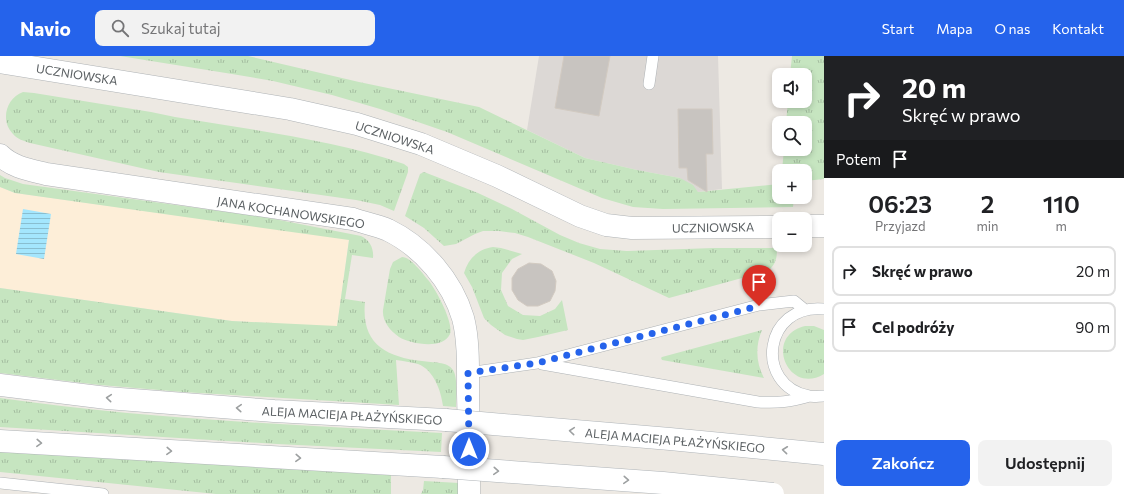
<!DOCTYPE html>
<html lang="pl">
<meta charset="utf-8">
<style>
body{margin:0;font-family:Commissioner,sans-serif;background:#f2f2f2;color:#202124;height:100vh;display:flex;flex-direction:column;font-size:15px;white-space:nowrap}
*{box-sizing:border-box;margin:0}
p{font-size:13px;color:#757577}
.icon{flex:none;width:22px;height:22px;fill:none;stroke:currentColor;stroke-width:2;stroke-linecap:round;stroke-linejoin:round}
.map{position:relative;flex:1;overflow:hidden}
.side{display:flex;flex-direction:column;background:#fff;width:300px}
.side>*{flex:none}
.banner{background:#202124;color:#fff;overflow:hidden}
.controls{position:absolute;left:772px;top:12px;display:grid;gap:8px}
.controls a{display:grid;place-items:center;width:40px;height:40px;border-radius:8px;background:#fff;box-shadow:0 2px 6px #0003;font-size:20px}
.pin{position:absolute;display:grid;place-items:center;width:34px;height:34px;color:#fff;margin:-41px -17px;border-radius:50% 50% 50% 0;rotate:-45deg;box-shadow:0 0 4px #0007}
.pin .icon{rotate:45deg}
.me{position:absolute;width:44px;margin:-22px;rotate:0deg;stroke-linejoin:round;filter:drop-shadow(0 0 3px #0008)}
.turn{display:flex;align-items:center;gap:14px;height:84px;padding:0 12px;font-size:18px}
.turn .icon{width:52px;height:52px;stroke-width:2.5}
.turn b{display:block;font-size:28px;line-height:34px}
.then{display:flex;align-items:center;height:38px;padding:0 12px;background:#0003;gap:8px;font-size:15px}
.eta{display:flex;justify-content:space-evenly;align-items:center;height:68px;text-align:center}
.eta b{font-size:24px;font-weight:600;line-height:28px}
.primary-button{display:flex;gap:8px;margin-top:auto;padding:8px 12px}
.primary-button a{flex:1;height:46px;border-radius:8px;background:#2563eb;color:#fff;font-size:16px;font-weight:600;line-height:46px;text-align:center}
.primary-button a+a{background:#f2f2f2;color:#202124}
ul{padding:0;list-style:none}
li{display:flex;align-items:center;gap:12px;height:50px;margin:0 8px 6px;padding:0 4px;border:2px solid #e0e0e0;border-radius:8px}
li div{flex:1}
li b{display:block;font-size:15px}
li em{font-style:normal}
header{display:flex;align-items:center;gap:24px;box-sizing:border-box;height:56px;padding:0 20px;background:#2563eb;color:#fff}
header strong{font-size:19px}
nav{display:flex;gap:22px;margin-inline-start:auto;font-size:14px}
.search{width:280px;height:36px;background:#f2f2f2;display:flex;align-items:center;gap:10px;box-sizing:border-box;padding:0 14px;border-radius:8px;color:#757577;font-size:15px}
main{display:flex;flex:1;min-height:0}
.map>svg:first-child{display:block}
.commercial{fill:#fdeed8}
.industrial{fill:#dcd8d5}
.grass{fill:url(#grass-tufts)}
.water{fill:url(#water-rules)}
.building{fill:#c8c4c0;stroke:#d2cac1}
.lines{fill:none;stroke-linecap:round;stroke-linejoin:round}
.lane-casing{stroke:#aeb2b5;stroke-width:12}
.street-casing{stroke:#aeb2b5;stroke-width:23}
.secondary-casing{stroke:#afb4b8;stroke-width:23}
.lane{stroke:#fff;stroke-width:11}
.street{stroke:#fff;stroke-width:22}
.secondary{stroke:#fff;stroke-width:22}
.secondary-bridge-casing{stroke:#afb4b8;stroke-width:23;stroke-linecap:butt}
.secondary-bridge{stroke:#fff;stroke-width:22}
.oneway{stroke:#9da0a1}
.route{stroke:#2563eb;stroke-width:7;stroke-dasharray:0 12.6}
.labels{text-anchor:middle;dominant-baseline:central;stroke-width:3.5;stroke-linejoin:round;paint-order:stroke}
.street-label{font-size:12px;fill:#5b6063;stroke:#fff}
</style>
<header>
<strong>Navio</strong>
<div class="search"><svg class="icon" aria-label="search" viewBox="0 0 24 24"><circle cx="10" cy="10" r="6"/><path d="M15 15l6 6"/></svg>Szukaj tutaj</div>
<nav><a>Start</a><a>Mapa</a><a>O nas</a><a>Kontakt</a></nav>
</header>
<main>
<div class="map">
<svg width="824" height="438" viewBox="0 0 824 438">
<defs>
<pattern id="grass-tufts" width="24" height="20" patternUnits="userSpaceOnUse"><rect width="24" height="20" fill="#c6e5c0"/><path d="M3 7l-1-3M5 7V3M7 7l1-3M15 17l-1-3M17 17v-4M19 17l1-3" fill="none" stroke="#a4bda0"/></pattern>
<pattern id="water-rules" width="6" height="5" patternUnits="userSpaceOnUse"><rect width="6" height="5" fill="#a4e6fd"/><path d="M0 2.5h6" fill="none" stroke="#89bed0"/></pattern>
</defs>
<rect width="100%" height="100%" fill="#ede9e3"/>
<path class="commercial" d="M0,131l15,6 334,46 -12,88 -105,-6 -232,-33z"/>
<path class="industrial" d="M539,0h179l4,133 -24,3 -18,-14 -43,-8 -52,-12 -58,-28z"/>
<path class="grass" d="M120,0h128l111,26 120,25 106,51 52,12 43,8 13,7 5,7 81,-8v13h15l-1,10 -130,2 -30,-2 -31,-9 -155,-66 -67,-23 -48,-14 -59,-14 -41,-7z
M792,0h32v123l-19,2v-10h-23l2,-22h21v-26h-19l2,-22h17v-26h-15z
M23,36l11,1 117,19 24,5c76,13 155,22 229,47l4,3v5l-14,39 -14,-6 -24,-5 -197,-28 -129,-29c-6,-2 -13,-4 -17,-9 -13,-13 -7,-36 10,-42z
M424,116l54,21 34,16 48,26 19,8 21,6 27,2 87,-3h63c0,10 -1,16 -9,23l-99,27 -75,-35 -66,-26 -13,-4 -16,-2h-16l-8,3 -19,10 -12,2 -20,-18 -19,-12 15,-42z
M0,119l5,3 18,6 241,33 97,19c9,4 13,13 12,22l-21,-3 -7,44 20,3c-4,41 20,55 57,59 11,2 25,0 31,9 5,7 3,28 3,37l-13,-1c-2,-15 -9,-36 -25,-42 -7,-2 -15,-3 -22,-4l3,45 -216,-13 -83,-7 -100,-12v-85l232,33 105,5 12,-86 -334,-47 -15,-6z
M493,191l8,1 21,6 -10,5 -10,14 -1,17 7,16 15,9 17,1 15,-7 7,-9 6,30 -30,7 -15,3 -6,-1 -12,-4 -14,-10 -7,-7 -12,-31 -8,-14c4,-14 14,-24 29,-26z
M402,201c9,0 21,17 27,24 7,9 25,42 21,53 -7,16 -39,10 -51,3 -9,-6 -17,-16 -16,-27l7,-41 3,-7z
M805,270h9l10,4v44c-36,22 -61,-38 -19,-48z
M762,274c-7,16 -6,33 2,48l-102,-18 -1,-2 1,-1z
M0,342c146,21 294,27 442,35l-1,19 -164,-8 -277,-17z
M0,396l391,23v19h-175l-216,-22z
M424,425l35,2v11h-38l2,-4z"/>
<path class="water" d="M23,153l28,5 -7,45 -28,-5z"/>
<path class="building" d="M564,0h46l-11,60 -44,-8z
M678,53h34l1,45h-7l1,38 -19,-12 -1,-12h-8z
M529,207l12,1 11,7 4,10 -1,10 -5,10 -12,5h-11l-9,-6 -6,-10v-12l6,-9z"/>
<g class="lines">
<g class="lane-casing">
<path id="lane" d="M649,28l4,-28
M824,253c-60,-6 -71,76 -15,87 4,1 10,0 15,0
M542,308l216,38c21,1 31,0 52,-6
M468,317l69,-10 222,-58 35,-4 11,9
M0,427l103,11"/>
</g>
<g class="street-casing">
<path id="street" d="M0,6l290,47 67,15 64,20 76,32 83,40 26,9 26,3 147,-1
M0,99c12,12 30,15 46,19l307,45c11,4 24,6 35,11 35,17 64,51 75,88 6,22 5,53 5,76 1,33 1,67 1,100
M805,170h19"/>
</g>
<g class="secondary-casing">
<path id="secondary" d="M0,329l107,13 167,13 172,9
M0,385l443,26"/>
</g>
<use href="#lane" class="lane"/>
<use href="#street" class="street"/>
<use href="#secondary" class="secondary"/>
<g class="secondary-bridge-casing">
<path id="secondary-bridge" d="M446,364l224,19 154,15
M443,411l220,16 110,11"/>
</g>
<use href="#secondary-bridge" class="secondary-bridge"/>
</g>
<defs><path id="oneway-chevron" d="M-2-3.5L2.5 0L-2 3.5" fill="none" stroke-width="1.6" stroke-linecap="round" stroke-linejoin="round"/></defs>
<g class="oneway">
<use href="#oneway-chevron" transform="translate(109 342) rotate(-175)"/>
<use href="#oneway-chevron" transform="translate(239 352) rotate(-176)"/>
<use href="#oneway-chevron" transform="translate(572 375) rotate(-175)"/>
<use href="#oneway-chevron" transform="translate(39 387) rotate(3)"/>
<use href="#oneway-chevron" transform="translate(785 394) rotate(-174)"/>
<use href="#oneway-chevron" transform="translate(169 395) rotate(3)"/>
<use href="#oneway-chevron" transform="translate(298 402) rotate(3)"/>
<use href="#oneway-chevron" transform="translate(496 415) rotate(4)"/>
<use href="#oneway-chevron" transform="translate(626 424) rotate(4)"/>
</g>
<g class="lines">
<path class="route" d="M469,393l-1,-76 69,-10 222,-57"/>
</g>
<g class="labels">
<g class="street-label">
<text transform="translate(77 18) rotate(9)">UCZNIOWSKA</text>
<text transform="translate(395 81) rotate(18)">UCZNIOWSKA</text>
<text transform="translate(291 156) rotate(9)">JANA KOCHANOWSKIEGO</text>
<text transform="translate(713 171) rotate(-1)">UCZNIOWSKA</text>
<text transform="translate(352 359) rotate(3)">ALEJA MACIEJA PŁAŻYŃSKIEGO</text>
<text transform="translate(675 384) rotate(5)">ALEJA MACIEJA PŁAŻYŃSKIEGO</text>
</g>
</g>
</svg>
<div class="controls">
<a><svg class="icon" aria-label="sound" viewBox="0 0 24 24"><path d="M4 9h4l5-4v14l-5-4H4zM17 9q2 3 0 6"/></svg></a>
<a><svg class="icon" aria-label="search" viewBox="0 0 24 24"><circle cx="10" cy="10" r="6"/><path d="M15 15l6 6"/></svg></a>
<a>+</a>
<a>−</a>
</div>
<div class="pin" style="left:759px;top:250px;background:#d93025"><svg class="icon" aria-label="arrive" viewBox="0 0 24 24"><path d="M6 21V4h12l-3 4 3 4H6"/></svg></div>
<svg class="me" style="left:469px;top:393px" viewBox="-20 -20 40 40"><circle r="17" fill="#2563eb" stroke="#fff" stroke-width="3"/><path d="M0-11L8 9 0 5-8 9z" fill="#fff"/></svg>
</div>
<section class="side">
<div class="banner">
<div class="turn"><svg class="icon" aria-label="right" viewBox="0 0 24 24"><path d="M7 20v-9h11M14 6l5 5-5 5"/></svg><div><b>20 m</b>Skręć w prawo</div></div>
<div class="then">Potem<svg class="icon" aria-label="arrive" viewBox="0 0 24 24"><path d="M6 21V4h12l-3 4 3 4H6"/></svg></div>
</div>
<div class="eta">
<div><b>06:23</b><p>Przyjazd</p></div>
<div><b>2</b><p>min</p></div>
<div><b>110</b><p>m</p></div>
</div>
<ul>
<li><svg class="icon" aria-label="right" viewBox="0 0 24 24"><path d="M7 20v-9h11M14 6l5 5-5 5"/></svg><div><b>Skręć w prawo</b></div><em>20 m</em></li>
<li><svg class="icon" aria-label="arrive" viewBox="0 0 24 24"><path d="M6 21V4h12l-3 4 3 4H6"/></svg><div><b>Cel podróży</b></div><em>90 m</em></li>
</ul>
<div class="primary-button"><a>Zakończ</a><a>Udostępnij</a></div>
</section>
</main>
